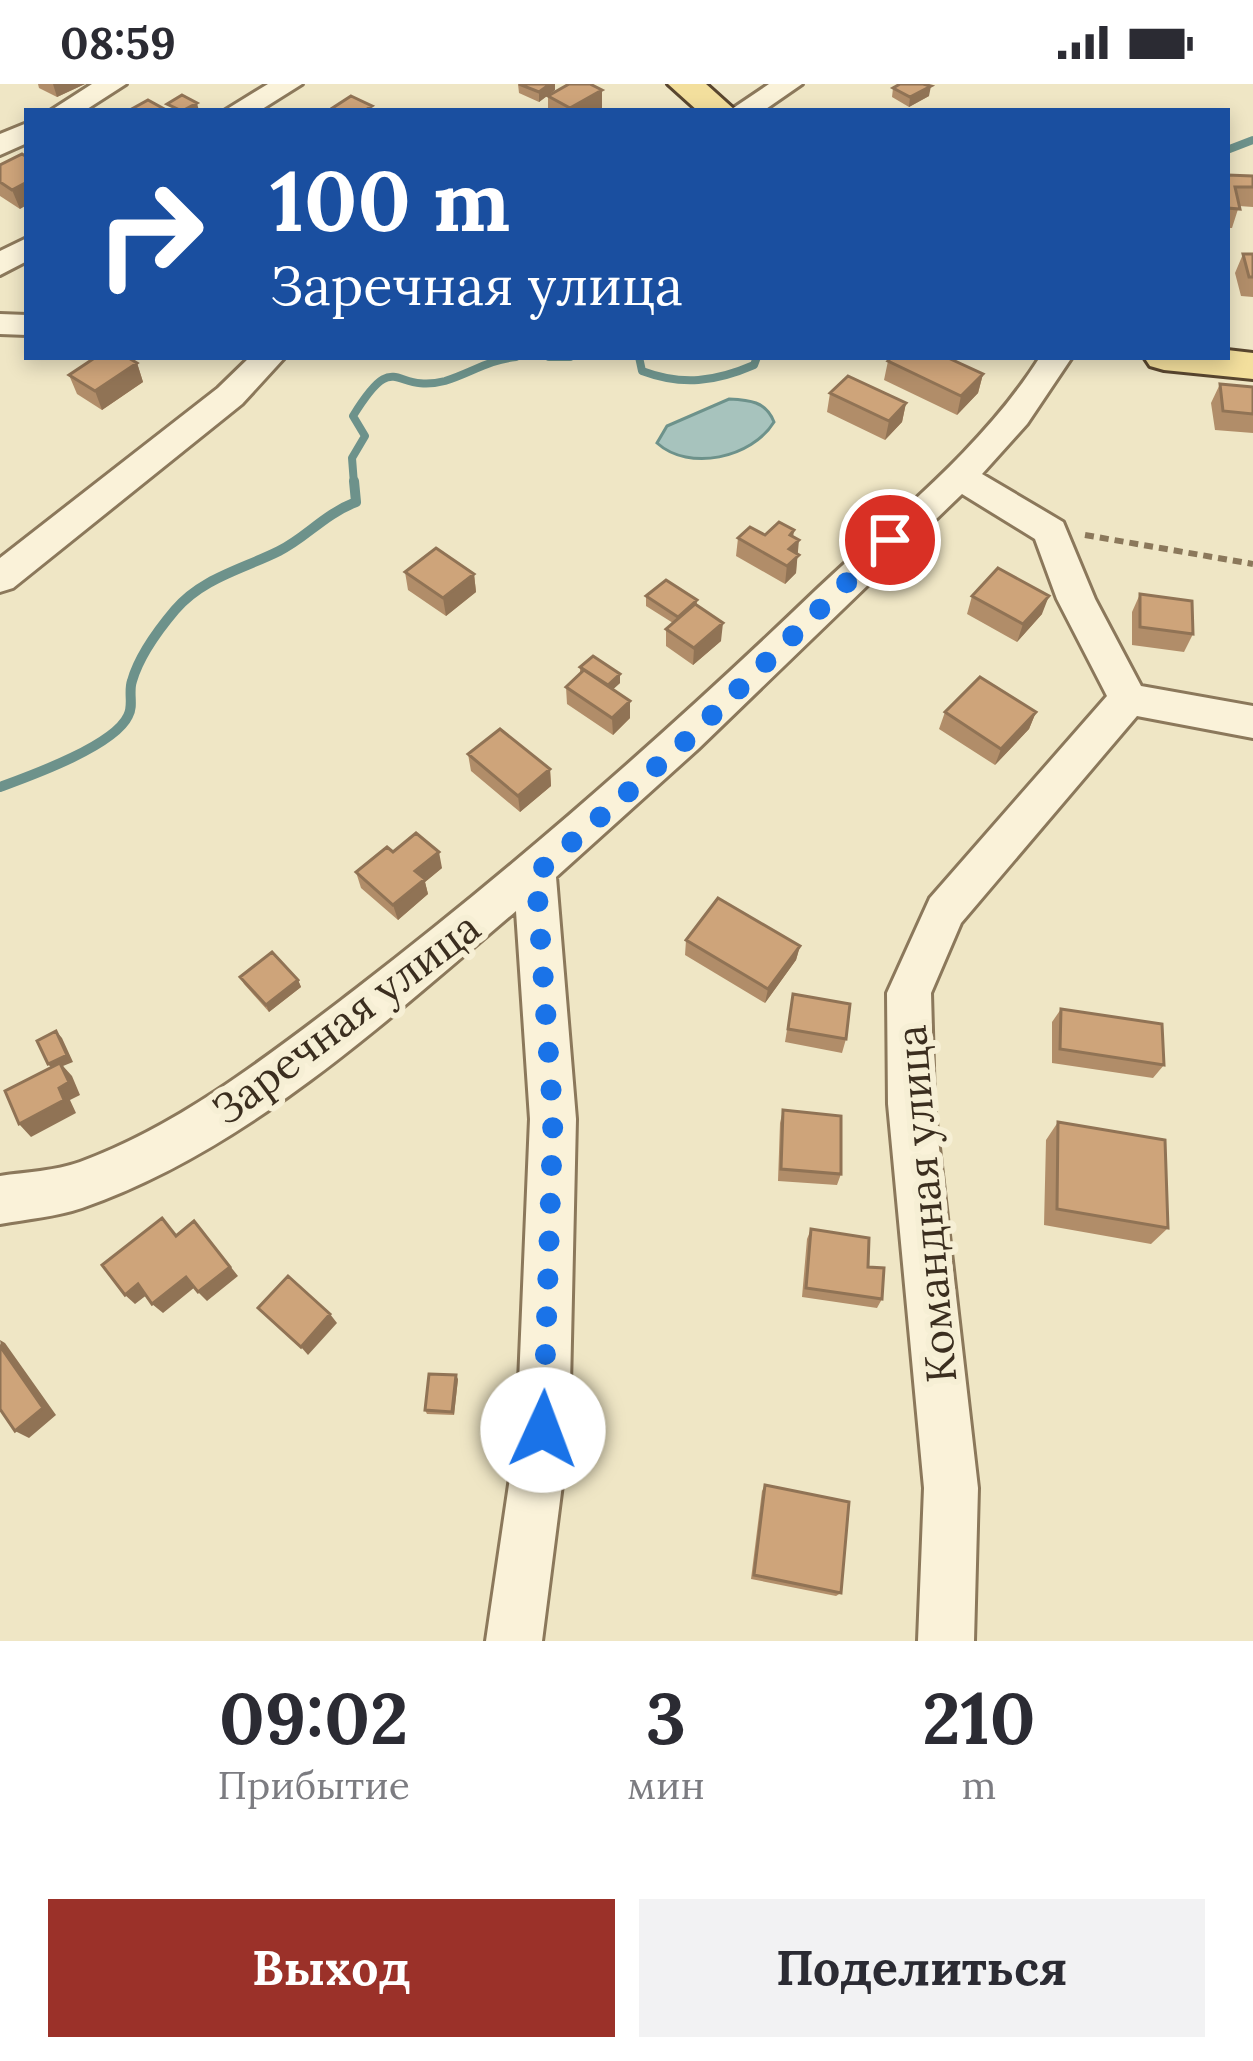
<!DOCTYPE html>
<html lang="ru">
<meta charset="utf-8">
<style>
body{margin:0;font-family:Lora,serif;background:#f2f2f3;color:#2b2b33;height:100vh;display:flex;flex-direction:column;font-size:45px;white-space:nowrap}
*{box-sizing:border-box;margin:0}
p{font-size:39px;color:#7c7c81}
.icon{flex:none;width:66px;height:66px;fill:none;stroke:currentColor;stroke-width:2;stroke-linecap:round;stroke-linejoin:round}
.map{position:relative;height:1557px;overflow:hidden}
.sheet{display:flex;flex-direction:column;background:#fff;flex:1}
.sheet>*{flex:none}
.banner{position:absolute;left:24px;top:24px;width:1206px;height:252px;border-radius:0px;box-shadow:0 6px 18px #0003;background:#1a4fa0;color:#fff;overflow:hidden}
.pin{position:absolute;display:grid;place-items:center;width:102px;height:102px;color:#fff;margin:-51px;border:6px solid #fff;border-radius:50%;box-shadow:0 3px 12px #0007}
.me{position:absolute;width:132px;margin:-66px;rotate:2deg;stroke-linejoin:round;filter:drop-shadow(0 0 9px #0008)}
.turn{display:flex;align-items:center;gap:42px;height:252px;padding:0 48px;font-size:54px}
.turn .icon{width:156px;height:156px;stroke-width:2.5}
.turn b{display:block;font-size:84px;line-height:102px}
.eta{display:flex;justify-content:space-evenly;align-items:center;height:204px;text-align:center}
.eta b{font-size:72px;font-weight:700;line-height:84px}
.button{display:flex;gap:24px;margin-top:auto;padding:24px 48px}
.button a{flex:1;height:138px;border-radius:0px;background:#9b3129;color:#fff;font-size:48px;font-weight:700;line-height:138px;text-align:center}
.button a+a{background:#f2f2f3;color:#2b2b33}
.status{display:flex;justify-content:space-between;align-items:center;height:84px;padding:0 60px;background:#fff;direction:ltr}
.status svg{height:33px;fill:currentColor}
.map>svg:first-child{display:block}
.water{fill:#a7c3bd;stroke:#6d928b;stroke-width:3}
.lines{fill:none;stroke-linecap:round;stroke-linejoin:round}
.stream-far1{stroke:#6d928b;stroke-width:8}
.stream{stroke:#6d928b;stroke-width:10}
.minor-casing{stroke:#8b785b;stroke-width:6}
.major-casing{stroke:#59462f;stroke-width:6}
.path{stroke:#8b785b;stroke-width:6;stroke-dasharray:9 6;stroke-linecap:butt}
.minor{fill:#faf2d9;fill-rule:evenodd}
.major{fill:#f3df9d;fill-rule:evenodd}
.wall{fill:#b18d69}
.shaded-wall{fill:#907355}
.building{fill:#cea47a;stroke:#907355;stroke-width:3}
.route{stroke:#1a73e8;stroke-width:21;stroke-dasharray:0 37.8}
.labels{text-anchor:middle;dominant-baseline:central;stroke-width:12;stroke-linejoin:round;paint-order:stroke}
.street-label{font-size:42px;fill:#3b2e1f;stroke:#f6efd5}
</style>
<div class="status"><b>08:59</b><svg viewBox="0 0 49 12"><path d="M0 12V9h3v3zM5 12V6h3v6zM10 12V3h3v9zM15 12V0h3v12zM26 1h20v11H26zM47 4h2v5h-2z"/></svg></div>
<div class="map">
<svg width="1253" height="1557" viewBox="0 0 1253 1557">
<rect width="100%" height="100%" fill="#efe6c5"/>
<path class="water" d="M729,315c20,1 37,2 45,23 -22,36 -85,50 -117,21l10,-17z"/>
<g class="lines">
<path class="stream-far1" d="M1227,66l26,-10
M549,273h21
M639,273l3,14c40,15 73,11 112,-6l3,-8
M354,400l-2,-26 13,-22 -12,-20c44,-71 39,-21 92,-35 26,-8 43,-21 71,-24"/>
<path class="stream" d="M0,703c30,-11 114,-41 128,-71 6,-10 0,-24 4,-35 7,-25 27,-52 43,-71 27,-32 68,-41 104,-59 28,-14 44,-36 77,-49l-2,-21"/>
<g class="minor-casing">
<path id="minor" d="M92,0h34l-42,27h-34z
M268,0h34l-43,27h-35z
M769,0h33l-39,27h-34z
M27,39v20l-27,12v-21z
M27,154v23l-27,14v-24z
M0,230l27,1v20l-27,-1z
M250,273h35l-43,47 -229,184 -13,4v-34l218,-170z
M1040,273h32l-45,67 -45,50 81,48 32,77 46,87 112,20v32l-116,-22 -176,207 -30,70 3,111 44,384 -4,153h-56l6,-153 -36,-384 -1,-111 43,-95 177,-202 -50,-97 -22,-60 -73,-45 -264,255 -142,128 20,242 -7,311 -27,211h-56l31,-211 13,-311 -14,-208c-130,110 -270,240 -434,297 -26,9 -55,11 -82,16v-48c26,-4 55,-5 80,-14 101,-37 192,-109 276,-173 161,-124 313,-258 459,-398 78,-74 167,-142 225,-234z"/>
</g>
<g class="major-casing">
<path id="major" d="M668,0h38l30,27h-38z
M1227,266l26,3v26l-89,-9 -14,-4 -6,-9h83z"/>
</g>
<path class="path" d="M1085,451l168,29"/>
<use href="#minor" class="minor"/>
<use href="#major" class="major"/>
</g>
<path class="wall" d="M38,0h47l-28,13 -18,-9z
M518,0h37v6l-16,12 -20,-9z
M893,4l36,8 -20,11 -17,-10z
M548,12l54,13 -3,2h-51z
M27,73l-7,52 -20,-13v-31z
M1227,91l26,1v31l-14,-1 -7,22h-5z
M1243,170h10v43l-12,-1 -6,-23z
M888,277l95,13 -5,19 -21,22 -73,-35z
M137,279l6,19 -41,28 -25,-16 -8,-19z
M1220,300l33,3v46l-38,-3 -4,-27z
M830,309l76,10 -4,19 -17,18 -58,-28z
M765,451l28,2 4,16 -1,20 -11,11 -49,-28 2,-18z
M405,488l69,2 2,18 -30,24 -38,-26z
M1140,510l53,40 -9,18 -52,-7v-33z
M646,512l51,4v6l24,35 -28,24 -27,-19v-17l7,-6 -27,-17z
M972,512l70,18 -25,28 -50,-28z
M580,583l40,7v9l-7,6 17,12v17l-17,17 -46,-31 -1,-17 14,-13z
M945,628h91l-7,17 -34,36 -56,-36z
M468,670l82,15 1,17 -31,26 -49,-41z
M393,768l49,16 -17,14 3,12 -30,26 -37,-32 -5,-16z
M686,856l114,6 -4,14 -31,43 -80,-48z
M240,893l58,3 3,7 -32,25 -25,-28z
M793,910l53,45 -4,14 -57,-11z
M1061,925l103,56 -11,13 -101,-15v-41z
M783,1026l58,64 -4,11 -59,-4 2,-58z
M1058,1038l110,106 -17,16 -107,-19 2,-85z
M811,1145l57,38 14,32 -5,9 -75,-11 5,-58z
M458,1295l-4,36 -27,-1 -2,-4z
M765,1401l76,108 -5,3 -85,-17 11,-88z"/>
<path class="shaded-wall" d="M53,0h32l-28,13z
M550,0h5v6l-16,12v-10z
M931,2l-2,10 -20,11 1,-10z
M602,6v19l-32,2v-3z
M197,19l2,8h-17z
M27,98v23l-7,4 -8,-19z
M137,279l6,19 -41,28 -7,-19z
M983,290l-5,19 -21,22 4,-19z
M906,319l-4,19 -17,18 4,-19z
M794,446l-2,16 7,-6 -3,33 -11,11 5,-49z
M474,490l2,18 -30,24 -3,-18z
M1049,512l-7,18 -25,28 6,-18z
M723,539l-2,18 -28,24 1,-17z
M620,590v9l-12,11v-9z
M630,617v17l-17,17 -1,-17z
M1036,628l-7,17 -34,36 6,-16z
M550,685l1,17 -31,26 -2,-16z
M439,768l3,16 -17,14 3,12 -30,26 -5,-15 22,-34z
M800,862l-4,14 -31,43 3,-14z
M298,896l3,7 -32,25 -3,-7z
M56,947l6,7 11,24 -10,4 9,10 8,19 -10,5 6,13 -45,24 -12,-13 40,-36 -5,-17 -6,-7z
M203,1148l35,44 -31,25 -9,-9z
M186,1193l9,10 -32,26 -11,-9z
M138,1200l10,10 -13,10 -10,-9z
M330,1230l7,9 -29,32 -7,-8z
M0,1256l5,3 51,72 -27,23 -14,-7z
M456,1291l2,4 -4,36 -2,-3z"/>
<path class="building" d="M519,0h31l-11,8z
M569,0h21l12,6 -32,18 -22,-12z
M900,0h23l8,2 -21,11 -17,-9z
M182,11l15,8 -15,8 -15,-7z
M351,12l21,10 -8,5h-28l-5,-2z
M148,16l18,10 -38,1z
M22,70l5,3v25l-15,8 -12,-8v-17z
M1227,91l26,1v11h-18l5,22 -13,-1z
M1243,170h10v23h-4z
M96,273h31l10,6 -42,28 -26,-16z
M892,273h54l37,17 -22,22 -73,-35z
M848,292l58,27 -17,18 -59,-28z
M1220,300l33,3v27l-30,-3z
M779,438l15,8 -4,5 9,5 -10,9 10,6 -12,11 -49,-28 12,-11 15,8z
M436,464l38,26 -31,24 -38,-26z
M998,484l51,28 -26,28 -51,-28z
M666,496l31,20 -19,17 -32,-21z
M1140,510l52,7 1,33 -53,-7z
M695,520l28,19 -29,25 -28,-19z
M593,572l27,18 -12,11 -28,-18z
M584,586l46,31 -18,17 -46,-31z
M980,593l56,35 -35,37 -56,-37z
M500,645l50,40 -32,27 -50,-42z
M416,749l23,19 -24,19 10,8 -32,26 -37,-33 31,-25 6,5z
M718,814l82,48 -32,43 -82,-49z
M272,868l26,28 -32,25 -26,-28z
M793,910l57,10 -4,35 -58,-10z
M1061,925l101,15 2,41 -104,-16z
M56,947l11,24 -19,9 -11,-23z
M60,979l9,19 -10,6 5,12 -45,24 -14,-33z
M783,1026l58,6v58l-60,-5z
M1058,1038l107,18 3,88 -111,-19z
M162,1134l14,18 18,-15 36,46 -32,25 -12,-15 -34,27 -14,-20 -13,11 -23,-30z
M811,1145l58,9 -1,29 16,1 -2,31 -76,-11z
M288,1192l42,38 -29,33 -43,-39z
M0,1262l43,62 -28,23 -15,-22z
M429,1290l27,1 -4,37 -27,-2z
M765,1401l84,17 -8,91 -87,-18z"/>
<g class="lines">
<path class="route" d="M543,1346l10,-312 -17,-244 154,-137 200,-197"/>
</g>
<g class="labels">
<g class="street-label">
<text transform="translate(346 934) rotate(-37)">Заречная улица</text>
<text transform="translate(926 1120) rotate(-95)">Командная улица</text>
</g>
</g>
</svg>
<div class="pin" style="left:890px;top:456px;background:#d93025"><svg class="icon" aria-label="arrive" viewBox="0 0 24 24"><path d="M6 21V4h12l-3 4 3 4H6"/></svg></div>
<svg class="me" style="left:543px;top:1346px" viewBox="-20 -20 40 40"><circle r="19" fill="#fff"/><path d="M0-13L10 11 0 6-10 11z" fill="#1a73e8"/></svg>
<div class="banner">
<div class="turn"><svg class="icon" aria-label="right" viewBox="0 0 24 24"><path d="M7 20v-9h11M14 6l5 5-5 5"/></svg><div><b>100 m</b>Заречная улица</div></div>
</div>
</div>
<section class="sheet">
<div class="eta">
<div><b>09:02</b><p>Прибытие</p></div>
<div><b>3</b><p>мин</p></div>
<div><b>210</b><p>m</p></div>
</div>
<div class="button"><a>Выход</a><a>Поделиться</a></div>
</section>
